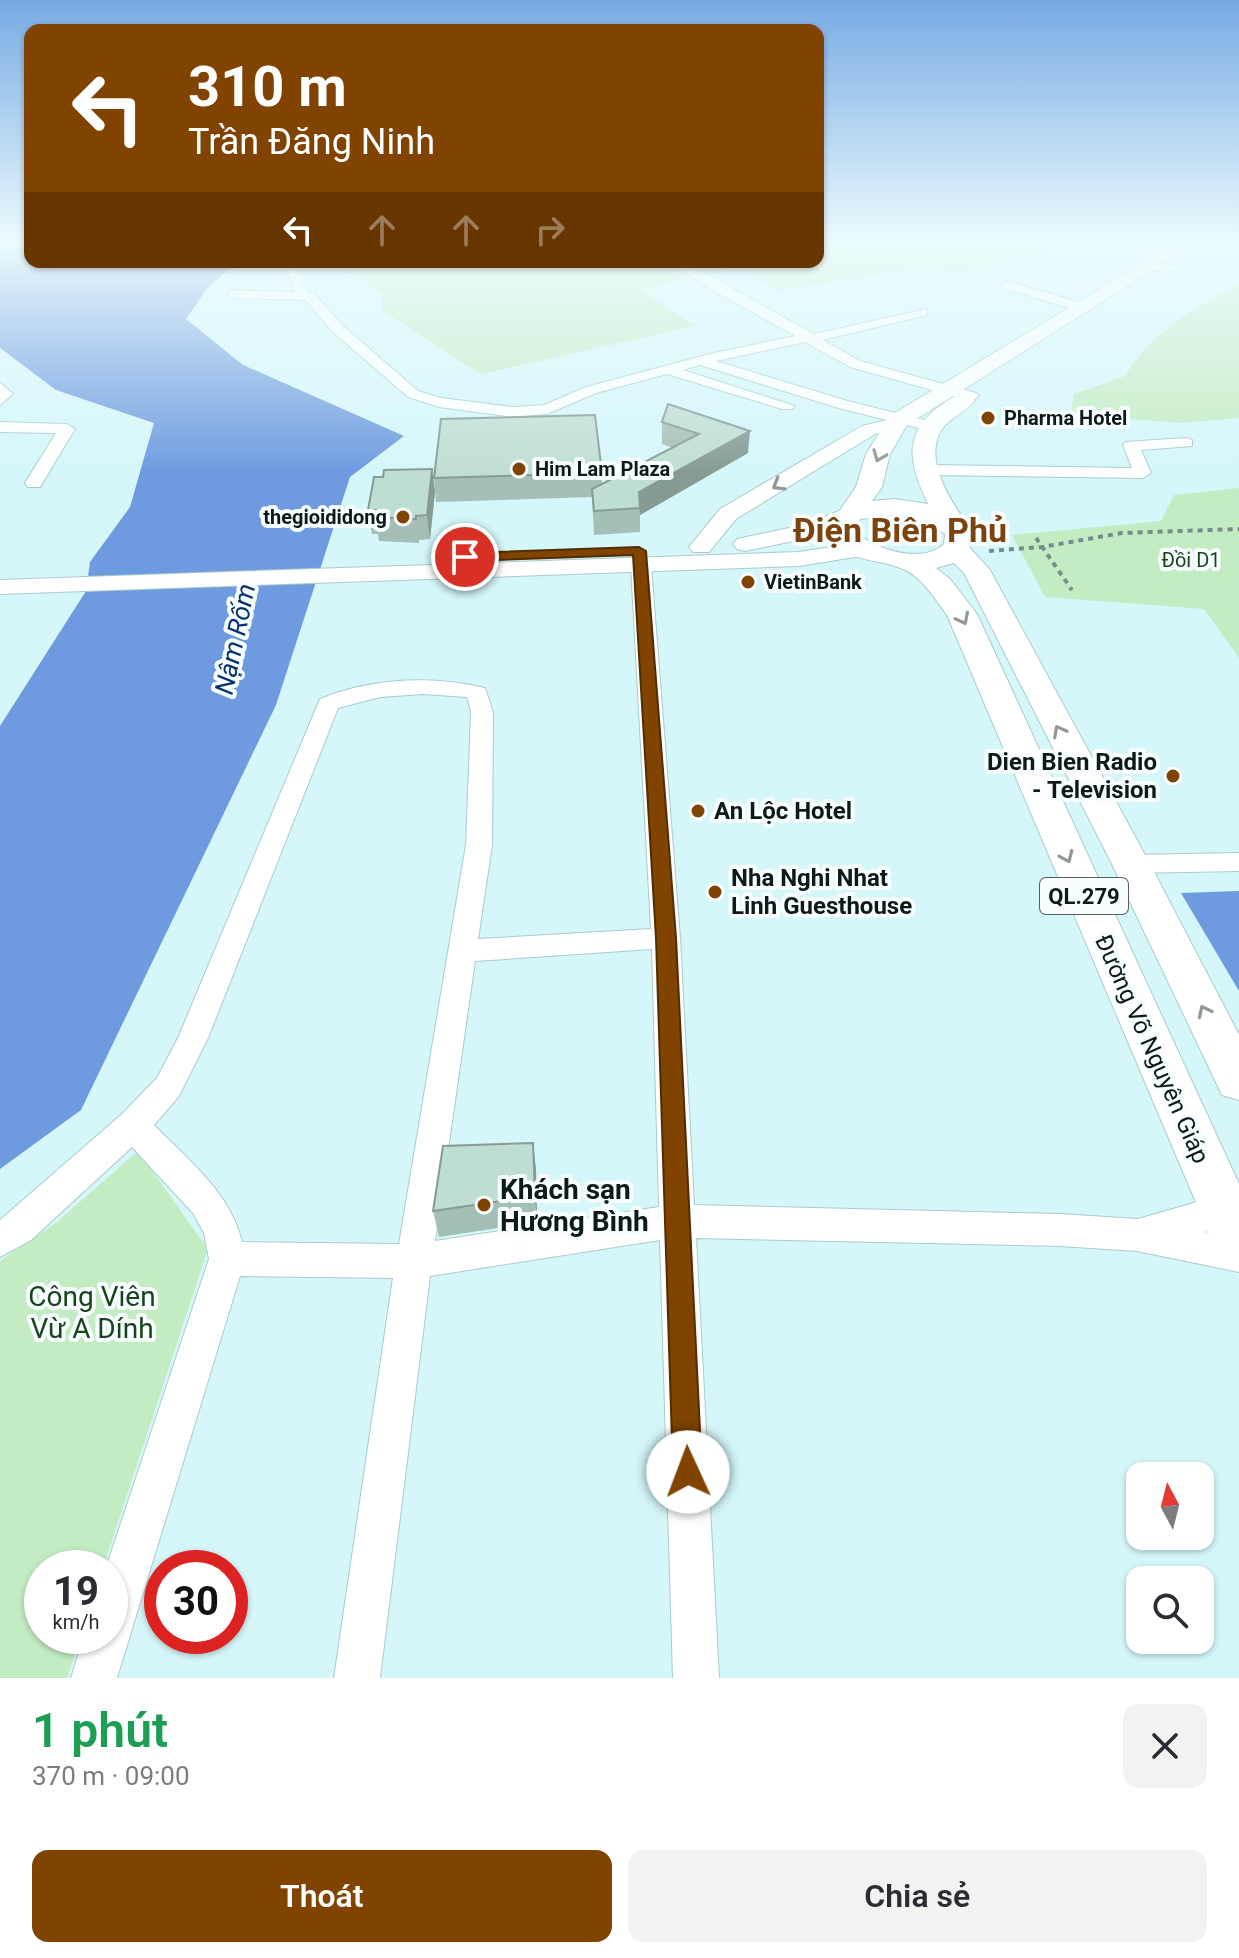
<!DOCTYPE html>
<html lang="vi">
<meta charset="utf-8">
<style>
body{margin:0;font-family:Roboto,sans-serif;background:#f2f2f3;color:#2b2b33;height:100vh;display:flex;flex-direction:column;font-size:30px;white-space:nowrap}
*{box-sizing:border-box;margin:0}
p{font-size:26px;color:#7c7c81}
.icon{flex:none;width:44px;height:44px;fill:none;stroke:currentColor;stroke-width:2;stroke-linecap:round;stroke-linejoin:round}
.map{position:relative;height:1678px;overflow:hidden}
.side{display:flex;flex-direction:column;background:#fff;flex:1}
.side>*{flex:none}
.banner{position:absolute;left:24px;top:24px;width:800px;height:244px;border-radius:16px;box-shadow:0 2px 6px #0004;background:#804300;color:#fff;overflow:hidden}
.needle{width:52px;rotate:353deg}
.controls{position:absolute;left:1126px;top:1462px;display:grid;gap:16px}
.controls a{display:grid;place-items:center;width:88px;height:88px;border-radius:16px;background:#fff;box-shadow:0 2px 6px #0004;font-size:40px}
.speed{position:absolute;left:24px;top:1550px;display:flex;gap:16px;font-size:40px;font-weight:700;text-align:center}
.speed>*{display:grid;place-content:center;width:104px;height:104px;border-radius:50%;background:#fff;box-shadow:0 2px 6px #0004;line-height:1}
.speed small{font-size:20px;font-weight:400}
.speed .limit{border:12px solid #d22;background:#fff;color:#111}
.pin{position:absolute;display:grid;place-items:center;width:68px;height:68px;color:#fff;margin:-34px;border:4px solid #fff;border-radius:50%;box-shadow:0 2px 8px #0007}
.me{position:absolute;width:88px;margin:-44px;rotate:358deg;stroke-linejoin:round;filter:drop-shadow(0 0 6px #0008)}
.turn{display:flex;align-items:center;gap:28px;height:168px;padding:0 32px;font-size:36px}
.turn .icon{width:104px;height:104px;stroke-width:2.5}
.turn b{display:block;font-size:56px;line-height:68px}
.lanes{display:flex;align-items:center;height:76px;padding:0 32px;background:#0003;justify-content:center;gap:40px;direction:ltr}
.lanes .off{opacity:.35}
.round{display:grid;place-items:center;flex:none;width:84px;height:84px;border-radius:16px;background:#f2f2f3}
.headline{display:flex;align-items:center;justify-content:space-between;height:136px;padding:0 32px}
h1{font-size:48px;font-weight:600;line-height:60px;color:#1e9e55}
.button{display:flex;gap:16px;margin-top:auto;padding:16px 32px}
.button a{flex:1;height:92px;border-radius:16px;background:#804300;color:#fff;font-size:32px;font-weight:600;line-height:92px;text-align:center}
.button a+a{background:#f2f2f3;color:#2b2b33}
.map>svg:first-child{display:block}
.green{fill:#c4ecc3}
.water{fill:#6e9bdf}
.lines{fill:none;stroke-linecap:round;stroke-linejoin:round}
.minor-casing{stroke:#aacbcd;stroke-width:2}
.major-casing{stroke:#aacbcd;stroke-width:2}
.highway-casing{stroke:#aacbcd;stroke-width:2}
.path{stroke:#768d8f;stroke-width:4;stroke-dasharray:5 5;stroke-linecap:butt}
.minor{fill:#fff;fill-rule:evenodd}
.major{fill:#fff;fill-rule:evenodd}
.highway{fill:#fff;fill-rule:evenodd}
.wall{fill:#a4bfb5}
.shaded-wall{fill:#869b94}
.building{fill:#bfded3;stroke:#869b94;stroke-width:2}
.oneway{stroke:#929898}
.route{fill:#804300;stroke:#532c00;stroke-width:2}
.poi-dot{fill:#804300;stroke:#f8feff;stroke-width:3}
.labels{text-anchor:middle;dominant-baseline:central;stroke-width:8;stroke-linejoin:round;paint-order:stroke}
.far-poi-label{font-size:20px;font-weight:bold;fill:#0d191a;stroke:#f8feff;text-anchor:start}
.far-park-label{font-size:20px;fill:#174419;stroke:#f8feff}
.shield{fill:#f8feff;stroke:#545e5f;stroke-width:2}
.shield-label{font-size:22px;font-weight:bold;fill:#0d191a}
.poi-label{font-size:24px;font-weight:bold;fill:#0d191a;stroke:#f8feff;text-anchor:start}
.street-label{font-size:24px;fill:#0d191a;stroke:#f8feff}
.water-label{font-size:26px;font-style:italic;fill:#07316e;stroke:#f8feff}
.near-poi-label{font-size:28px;font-weight:bold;fill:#0d191a;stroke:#f8feff;text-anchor:start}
.near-park-label{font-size:28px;fill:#174419;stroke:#f8feff}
.far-town-label{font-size:34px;font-weight:bold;fill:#7c440c;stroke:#f8feff}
</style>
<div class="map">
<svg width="1239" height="1678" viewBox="0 0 1239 1678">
<rect width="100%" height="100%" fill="#d5f7fa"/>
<path class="green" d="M818,240h268l-130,34 -27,-7 -152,24 -40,-24 -43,7 -16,-12h140z
M332,262h325l28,18 -47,9 57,37 -214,48 -100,-64 1,-17z
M1239,285v133l-58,5 -111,-9 4,-20 51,-18c26,-43 70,-69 114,-91z
M1239,488v170l-35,-49 -159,-12 -33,-62 149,-14 13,-26z
M138,1151l70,98 -105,319h-61v68h39l-14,42h-67v-417l57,-39z"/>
<path class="water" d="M0,240h30v22h208l-30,25 -22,32 57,46 161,71 -54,41 -74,228 -195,405 -81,59v-443l86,-135 4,-29 40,-55 24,-84 -98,-33 -56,-42z
M1239,891v100l-58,-98z"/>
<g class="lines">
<g class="minor-casing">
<path id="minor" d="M283,262h12l12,30 7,1 28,32 76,66 23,7 72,9 31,-2 42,-18 128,-34 81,-17 -95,-53 -29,-21h14l129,72 113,-25v6l-104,25 37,21 116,32 3,3 -8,5 -121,-34 -45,-25 -89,19 135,41 86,21 2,3 -8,5 -89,-22 -142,-44 -17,5 112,36 -3,3h-10l-115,-35 -71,19 -49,21 -34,3 -74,-10 -31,-10 -76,-66 -26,-31 -73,-2 -6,-4 6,-4 62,2z
M1007,281l81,24 1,3 -6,4 -80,-24 -2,-3z
M0,383l13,11 -13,11z
M0,422l67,2 8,5 -35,58h-12l-3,-4 31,-50 -56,-1z
M1186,438l6,2v6l-51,4 10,23 -8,5 -216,-3 -8,-5 8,-5 205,3 -9,-23 2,-3z
M641,559l10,6 29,373 14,267 366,9 78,5 87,-25h14v32l-34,6 34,6v34l-102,-21 -77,-5 -364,-8 23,440h-46l-13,-438 -230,36 -50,402h-46l59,-400 -153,-2 -123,402h-46l13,-42h26v-68h-4l103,-309 -5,-26 -11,-20 -61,-66 -101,93 -31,17v-37l121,-105 36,-37 21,-40 142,-339c51,-21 111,-24 165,-11l8,24 -1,133 -14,94 173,-10 -20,-364zM423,694l44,3 4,15 -5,133 -67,399 -157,-2c-11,-49 -55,-83 -88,-117l25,-29 29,-58 130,-330 42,-11zM652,949l7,258 -224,34 40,-280z
M1239,853v18l-108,2 -9,-3 -4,-6 4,-6 9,-3z"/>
</g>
<g class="major-casing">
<path id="major" d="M1153,262l23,4 2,3 -7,4 -23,-4v-6z
M896,418l7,2 3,4 -3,4 -28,6 -139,85 -27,33h-16l-4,-5 31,-38 142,-83z
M852,506l8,2 3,5 -3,5 -43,18 -72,15 -8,-2 -4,-5 4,-5 66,-14z
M859,543l8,2 4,5 -4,5 -68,11 -799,28v-14l799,-28z"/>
</g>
<g class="highway-casing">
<path id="highway" d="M1181,240h19l-293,185 -17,29 -8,33 -10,14 23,-2 33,5c-19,-40 -27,-72 15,-100 10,-7 17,-12 29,-9l3,5c-9,12 -24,17 -33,29 -21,32 13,78 30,103l-2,16 20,22 160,294 89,171v65l-17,-5 -110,-231 -148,-291 -10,-10 -18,5 14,11 27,35 262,570v82l-19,-7 -273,-644c-11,-15 -26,-39 -44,-46 -28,-12 -53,-4 -74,-35v-8l27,-39 10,-33 24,-38zM895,515l32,6 18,13 -1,10c-23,21 -68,5 -89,-12l5,-13z"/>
</g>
<path class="path" d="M1036,538l36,52
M989,551l53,-4 80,-14 117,-4"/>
<use href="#minor" class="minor"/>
<use href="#major" class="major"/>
<use href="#highway" class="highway"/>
</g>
<path class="wall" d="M668,404l80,49 -108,62v17l-46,3 -2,-38 -156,5 -2,-24 168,-5v11l71,-36 -11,-4v-22z
M432,469l3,23 -5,47 -11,1v3l-40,-2 -1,-7h-6l-4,-24 15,-33z
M533,1143l3,27 1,52 -98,15 -6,-26z"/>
<path class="shaded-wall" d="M750,431l-2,22 -108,62 -1,-23z
M432,469l3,23 -5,47 -3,-24z
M533,1143l3,27 1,52 -2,-26z"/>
<path class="building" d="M668,404l82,27 -111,61 1,16 -46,3 -2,-22 107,-55 -37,-12z
M595,415l7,58 -168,5 7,-59z
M432,469l-5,46 -11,1v3l-41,-2 1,-7h-8l6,-33h9l1,-7z
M533,1143l2,53 -102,15 10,-65z"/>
<defs><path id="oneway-chevron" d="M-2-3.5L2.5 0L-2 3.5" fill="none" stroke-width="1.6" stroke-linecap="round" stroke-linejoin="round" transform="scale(2)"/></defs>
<g class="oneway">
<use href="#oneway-chevron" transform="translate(879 456) rotate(111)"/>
<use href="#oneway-chevron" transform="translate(778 485) rotate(149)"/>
<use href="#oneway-chevron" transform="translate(963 619) rotate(63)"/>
<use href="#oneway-chevron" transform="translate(1059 731) rotate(-118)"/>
<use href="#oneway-chevron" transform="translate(1067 857) rotate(66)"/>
<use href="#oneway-chevron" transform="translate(1204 1011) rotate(-116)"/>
</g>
<linearGradient id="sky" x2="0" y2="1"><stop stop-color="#77aae4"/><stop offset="0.51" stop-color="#ecfbfd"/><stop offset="1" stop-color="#ecfbfd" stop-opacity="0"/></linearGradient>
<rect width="1239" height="475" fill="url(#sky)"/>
<path class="route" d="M639,547l7,4 30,387 26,534 -4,11 -10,4 -11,-4 -4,-11 -17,-534 -23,-383 -168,6 -7,-4 7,-4z"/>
<g class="poi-dot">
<circle cx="988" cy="418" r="8"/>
<circle cx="519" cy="469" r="8"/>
<circle cx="403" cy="517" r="8"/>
<circle cx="748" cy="582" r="8"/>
<circle cx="1173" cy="776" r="8"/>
<circle cx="698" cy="811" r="8"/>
<circle cx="715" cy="892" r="8"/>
<circle cx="484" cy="1205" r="8"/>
</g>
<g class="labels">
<g class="far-poi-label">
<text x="1004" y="418">Pharma Hotel</text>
<text x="535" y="469">Him Lam Plaza</text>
<text x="387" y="517" text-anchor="end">thegioididong</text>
<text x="764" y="582">VietinBank</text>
</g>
<g class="far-park-label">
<text x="1191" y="560">Đồi D1</text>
</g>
<rect class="shield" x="1040" y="878" width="88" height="36" rx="6"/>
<g class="shield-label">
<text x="1084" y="896">QL.279</text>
</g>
<g class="poi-label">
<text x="1157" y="762" text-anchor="end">Dien Bien Radio<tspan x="1157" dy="28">- Television</tspan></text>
<text x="714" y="811">An Lộc Hotel</text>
<text x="731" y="878">Nha Nghi Nhat<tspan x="731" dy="28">Linh Guesthouse</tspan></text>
</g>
<g class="street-label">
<text transform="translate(1152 1049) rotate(66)">Đường Võ Nguyên Giáp</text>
</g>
<g class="water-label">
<text transform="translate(235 639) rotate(-78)">Nậm Rốm</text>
</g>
<g class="near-poi-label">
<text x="500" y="1189">Khách sạn<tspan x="500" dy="32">Hương Bình</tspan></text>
</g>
<g class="near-park-label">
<text x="92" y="1296">Công Viên<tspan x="92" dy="32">Vừ A Dính</tspan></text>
</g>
<g class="far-town-label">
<text x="900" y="530">Điện Biên Phủ</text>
</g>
</g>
</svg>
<div class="controls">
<a><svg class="needle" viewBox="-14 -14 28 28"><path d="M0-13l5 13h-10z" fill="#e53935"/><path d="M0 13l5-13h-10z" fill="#7c7c81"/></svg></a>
<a><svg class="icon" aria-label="search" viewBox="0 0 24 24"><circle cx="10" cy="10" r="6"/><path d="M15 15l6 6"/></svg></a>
</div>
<div class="speed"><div>19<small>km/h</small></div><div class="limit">30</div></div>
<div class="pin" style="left:465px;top:557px;background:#d93025"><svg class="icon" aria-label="arrive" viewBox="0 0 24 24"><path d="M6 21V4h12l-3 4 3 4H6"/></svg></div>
<svg class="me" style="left:688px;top:1472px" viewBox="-20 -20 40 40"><circle r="19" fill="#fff"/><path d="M0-13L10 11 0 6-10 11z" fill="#804300"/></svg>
<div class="banner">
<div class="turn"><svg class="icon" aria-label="left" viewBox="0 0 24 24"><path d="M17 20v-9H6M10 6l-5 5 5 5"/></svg><div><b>310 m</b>Trần Đăng Ninh</div></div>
<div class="lanes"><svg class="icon" aria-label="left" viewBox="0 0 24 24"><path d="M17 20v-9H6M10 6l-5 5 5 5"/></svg><svg class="icon off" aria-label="ahead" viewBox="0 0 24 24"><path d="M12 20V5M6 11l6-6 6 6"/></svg><svg class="icon off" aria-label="ahead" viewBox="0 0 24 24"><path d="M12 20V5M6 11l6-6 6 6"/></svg><svg class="icon off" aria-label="right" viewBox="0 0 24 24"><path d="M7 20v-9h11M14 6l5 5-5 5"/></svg></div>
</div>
</div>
<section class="side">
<div class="headline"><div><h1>1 phút</h1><p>370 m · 09:00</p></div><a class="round"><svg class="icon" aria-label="close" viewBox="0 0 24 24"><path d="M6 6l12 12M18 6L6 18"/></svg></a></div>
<div class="button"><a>Thoát</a><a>Chia sẻ</a></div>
</section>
